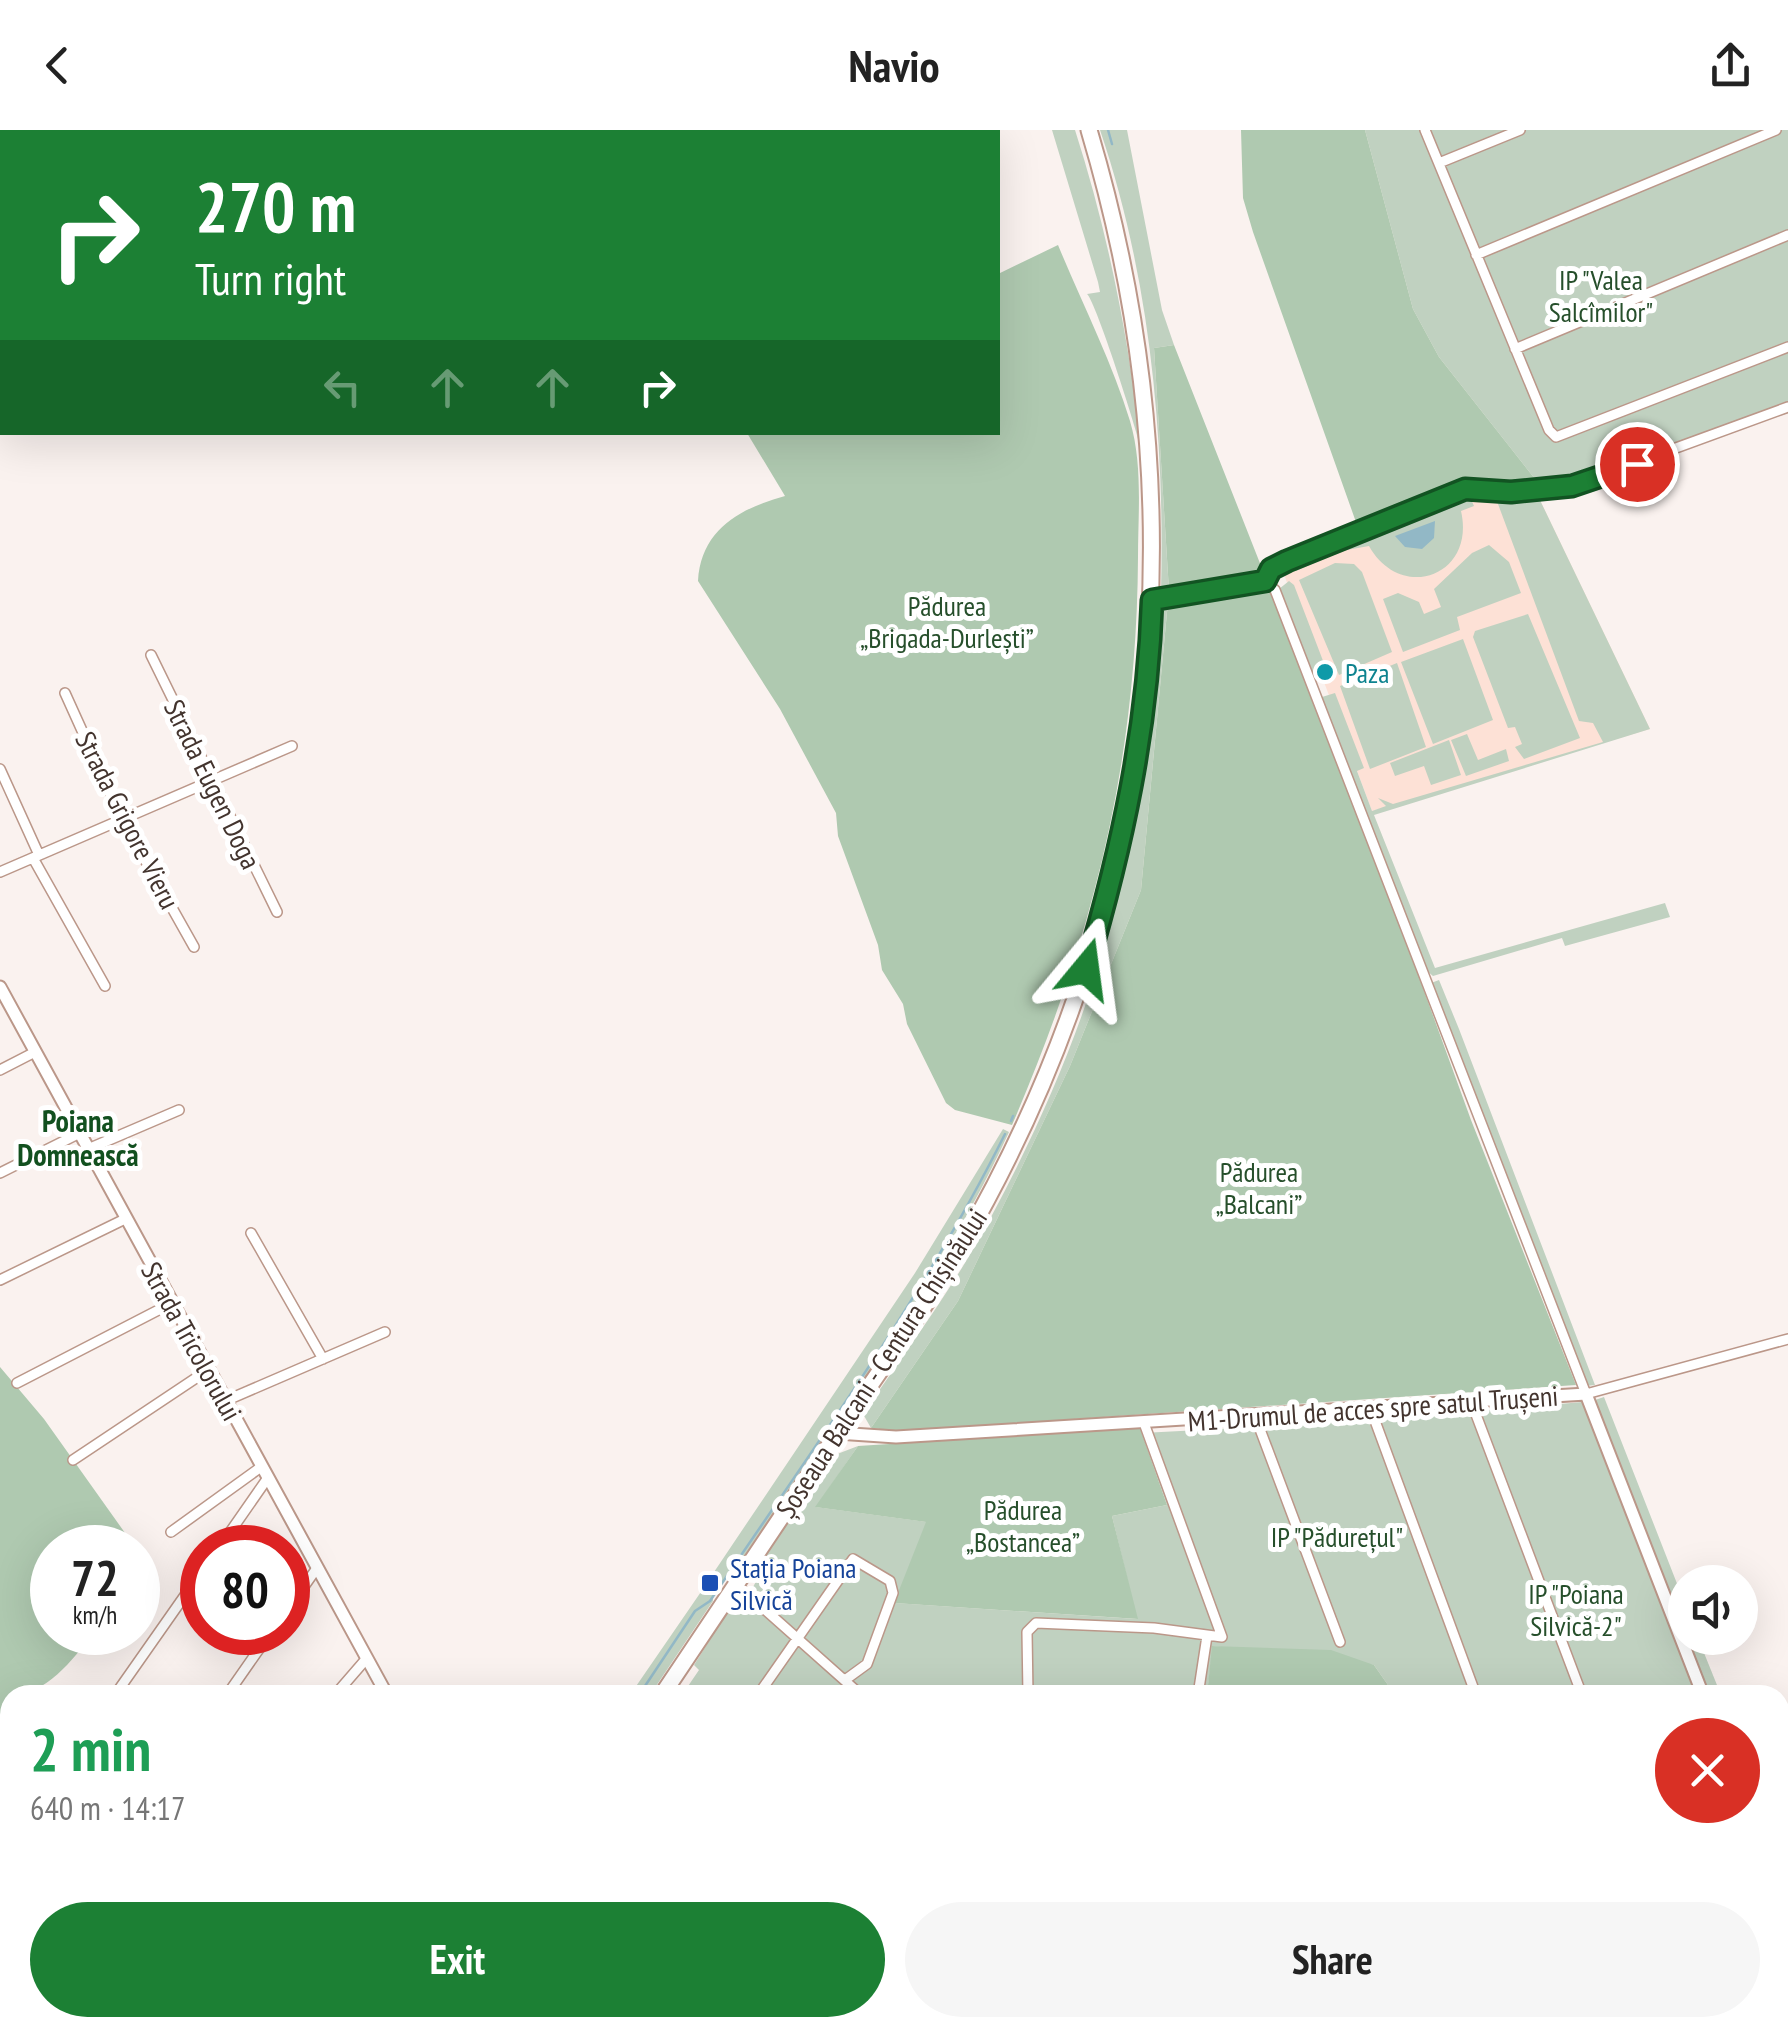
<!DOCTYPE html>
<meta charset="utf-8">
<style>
body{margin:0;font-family:"PT Sans Narrow",sans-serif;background:#f6f6f6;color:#222;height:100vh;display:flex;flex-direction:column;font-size:38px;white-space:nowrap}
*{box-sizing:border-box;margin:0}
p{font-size:32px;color:#767676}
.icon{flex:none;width:55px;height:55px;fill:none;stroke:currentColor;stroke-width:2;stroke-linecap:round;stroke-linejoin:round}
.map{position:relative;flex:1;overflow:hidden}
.panel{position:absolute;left:0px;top:1555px;width:1790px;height:352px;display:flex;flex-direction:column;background:#fff;border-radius:30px 30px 0 0;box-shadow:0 10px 40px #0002}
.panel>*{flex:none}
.banner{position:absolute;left:0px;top:0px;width:1000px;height:305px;box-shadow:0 10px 40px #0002;background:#1c8034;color:#fff;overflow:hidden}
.buttons{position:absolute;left:1668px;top:1435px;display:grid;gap:20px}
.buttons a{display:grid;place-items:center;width:90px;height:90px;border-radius:50%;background:#fff;box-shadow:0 10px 40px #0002;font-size:50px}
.speed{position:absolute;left:30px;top:1395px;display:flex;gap:20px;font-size:50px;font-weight:700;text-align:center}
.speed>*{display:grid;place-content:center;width:130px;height:130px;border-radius:50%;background:#fff;box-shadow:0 10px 40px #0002;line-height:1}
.speed small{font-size:25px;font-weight:400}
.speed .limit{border:15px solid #d22;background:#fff;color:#111}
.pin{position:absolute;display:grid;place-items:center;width:85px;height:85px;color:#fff;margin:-42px;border:5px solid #fff;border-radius:50%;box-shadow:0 2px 10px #0007}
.me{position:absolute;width:110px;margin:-55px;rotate:16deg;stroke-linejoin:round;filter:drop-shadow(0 0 8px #0008)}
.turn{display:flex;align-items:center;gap:35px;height:210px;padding:0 30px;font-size:45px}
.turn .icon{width:130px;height:130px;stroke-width:2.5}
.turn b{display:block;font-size:70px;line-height:85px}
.lanes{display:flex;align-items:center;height:95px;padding:0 30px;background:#0003;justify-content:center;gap:50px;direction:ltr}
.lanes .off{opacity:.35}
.round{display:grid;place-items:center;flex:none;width:105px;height:105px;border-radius:52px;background:#f6f6f6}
.summary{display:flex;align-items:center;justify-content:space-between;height:170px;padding:0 30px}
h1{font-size:60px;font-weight:600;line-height:75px;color:#1e9e55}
.primary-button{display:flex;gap:20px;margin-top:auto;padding:20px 30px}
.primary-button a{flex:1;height:115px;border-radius:60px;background:#1c8034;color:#fff;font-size:40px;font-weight:600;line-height:115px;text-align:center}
.primary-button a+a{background:#f6f6f6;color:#222}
header{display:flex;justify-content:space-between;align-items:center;height:130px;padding:0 30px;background:#fff;font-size:45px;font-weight:600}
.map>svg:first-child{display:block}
.built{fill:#fde1d6}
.green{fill:#c0d1c0}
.forest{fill:#afc9b0}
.water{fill:#92b8c6}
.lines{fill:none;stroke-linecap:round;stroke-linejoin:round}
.stream{stroke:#92b8c6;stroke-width:2.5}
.minor-casing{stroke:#bb9789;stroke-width:12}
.tertiary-casing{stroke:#bb9789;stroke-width:15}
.trunk-casing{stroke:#bb9789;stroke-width:19}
.minor{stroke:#fff;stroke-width:9}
.tertiary{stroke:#fff;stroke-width:11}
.trunk{stroke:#fff;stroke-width:15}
.route-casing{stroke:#125322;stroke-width:25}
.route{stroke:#1c8034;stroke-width:18}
.culture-dot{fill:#0f9aa8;stroke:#fff;stroke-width:4}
.transit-dot{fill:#1a4fb4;stroke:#fff;stroke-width:4}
.labels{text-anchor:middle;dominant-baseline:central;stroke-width:10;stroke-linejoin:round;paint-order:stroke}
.park-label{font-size:28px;fill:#264f2b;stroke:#fff}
.culture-label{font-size:28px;fill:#0d838f;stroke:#fff;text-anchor:start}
.street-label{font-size:28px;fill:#43342e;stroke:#fff}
.transit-label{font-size:28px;fill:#164399;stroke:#fff;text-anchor:start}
.neighbourhood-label{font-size:30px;font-weight:bold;fill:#12501f;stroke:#fff}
</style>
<header><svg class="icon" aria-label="back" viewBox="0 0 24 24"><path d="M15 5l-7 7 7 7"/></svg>Navio<svg class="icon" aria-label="share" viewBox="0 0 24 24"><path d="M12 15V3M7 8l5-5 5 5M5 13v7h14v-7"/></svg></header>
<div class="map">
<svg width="1788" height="1907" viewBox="0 0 1788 1907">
<rect width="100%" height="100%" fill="#faf2ef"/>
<path class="built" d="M1538,366l112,233 -278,82 -90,-242 189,-72z"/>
<path class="green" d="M1052,0h23c33,102 55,213 66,320 -4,-20 -45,-148 -54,-156l13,-2 -2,-10z
M1100,0h27l35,180 12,35 -20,3 15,243 -8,1c4,-155 -11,-315 -61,-462z
M1365,0h423v283l-74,26 -3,-7 -108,39 -64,13 -100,-127 -26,-48z
M1495,366h43l112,233 -276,86 61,153 230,-65 5,14 -105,29 -3,-8 -129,38 -6,-5 -105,-274 13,-4 29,75 -7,3 15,40 14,-5 -8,-8 15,6 210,-62 -10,-19 -14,-2z
M1470,367l4,9 -13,5c15,65 -60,92 -92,35l-28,5 -45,20 -3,-6z
M1489,415l20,17 12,31 -64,24 3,13 -57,22 -20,-53 15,-6 21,9 5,12 17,-7 -7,-18 38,-36z
M1335,433l19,1 8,8 30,80 -53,23 -40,-95z
M1289,451l5,4 31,81 -6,3 5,13 -10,-3 -35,-90z
M1168,471l-27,289 -71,176 -112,235 -87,127 -8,-14c44,-65 92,-128 128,-197 108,-201 155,-379 170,-606z
M1528,484l52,124 -56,21 -9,-12 7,-3 -7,-17 -7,1 -35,-91 2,-6z
M1463,509l30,81 -60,24 -32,-82z
M1397,533l29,84 -56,22 -30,-83z
M1467,604l11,26 28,-11 3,12 -43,15 -15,-36z
M1449,610l12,35 -30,10 -7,-19 -29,10 -5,-13z
M1439,850l20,49 136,356 -9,1 -155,-403z
M1003,999l6,3c-73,159 -181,298 -277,443l-12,8 -10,-5 205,-305z
M1604,1267l81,207v31l-90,-235z
M1582,1272l114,293h-301l-21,-30 -161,-19 -6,49h-525l17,-25 -5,-5 41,-65 12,-2 12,-22 -2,-9 75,-111 26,-10 -42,61 111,15 -32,81 242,16 -25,-103 55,-11 -25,-72 231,-12z
M705,1456l8,6v9l-61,91 -22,3z
M1686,1508h12l23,57h-13z
M1780,1781l8,21v105h-113l105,-9z
M419,1898h822l11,9h-842z"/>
<path class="forest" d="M1241,0h124l48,179 26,48 100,127 -73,-1 -109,42 -104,-293 -10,-34z
M1058,115c24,58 54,117 72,176 13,44 8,92 8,136 -1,205 -45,380 -126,568l-57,-15 -9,-7 -39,-79 -4,-20 -21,-34 -4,-25 -40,-109 -2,-23 -56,-104 -82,-128c3,-52 43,-73 87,-85l-38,-63 251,-1v-158z
M1174,215l197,500 100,275 105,265 -679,46 -26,-3 87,-127 112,-235 71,-176 28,-299 -15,-243z
M0,1237l44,52 91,128 -83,1v84l42,1c-23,28 -47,62 -84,62v95l-8,12 8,8v218h373l-9,9h-374z
M1368,1283l5,8 -110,5 -4,-8z
M1140,1298l27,77 -55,11 26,103 -244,-16 32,-81 -111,-15 43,-61z
M1212,1516l119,4 43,15 21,30h-188z
M1780,1882l8,1v24h-536l-10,-9h538z"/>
<path class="water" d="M1435,391l-1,17 -12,11 -17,-2 -10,-11z"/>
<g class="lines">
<path class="stream" d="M513,0l1,2
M1108,0l4,14
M1011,991l2,-5
M639,1565l56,-84 15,-10c103,-153 213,-302 295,-467
M386,1907l8,-9"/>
<g class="minor-casing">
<path id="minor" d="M1425,0l124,300 7,7 232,-90
M1439,33l81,-33
M1476,125l300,-125
M1515,219l273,-114
M1265,451l6,-12 16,-8 178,-72 46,3 61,-6 216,-79
M1152,471l113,-20 10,9 311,804 202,-55
M151,525l126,257
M65,563l57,126 72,128
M0,639l39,86
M33,728l72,128
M0,742l292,-126
M0,940l35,-18
M88,1019l91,-39
M0,1043l80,-40
M251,1103l72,126
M0,1150l125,-61
M17,1253l155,-80
M225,1271l160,-69
M1472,1274l110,291
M1371,1280l105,285
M1255,1286l85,226
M73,1330l135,-90
M171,1402l90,-65
M219,1418l48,-69
M736,1454l125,111
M288,1479l29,-41
M115,1565l87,-124
M227,1565l44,-63
M335,1565l32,-37
M758,1565l95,-136 37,22 3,12 -26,71 -22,16
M1028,1565l-1,-63 9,-9 118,5 68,9 -78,-214
M1198,1565l9,-59
M997,1898l11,9
M1159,1898l11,9
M1237,1898l11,9
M482,1907l6,-9
M662,1907l7,-9
M783,1907l7,-9
M888,1907l6,-9"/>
</g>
<g class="tertiary-casing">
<path id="tertiary" d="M0,857l387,708
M837,1303l59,4 690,-43 117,301
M1780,1762l8,19"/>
</g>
<g class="trunk-casing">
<path id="trunk" d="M662,1565c61,-92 123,-184 185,-276 38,-56 79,-112 113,-171 201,-346 243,-735 129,-1118
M404,1907l8,-9"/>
</g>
<use href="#minor" class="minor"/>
<use href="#tertiary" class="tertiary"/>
<use href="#trunk" class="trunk"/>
</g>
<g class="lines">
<g class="route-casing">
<path id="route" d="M1086,839c36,-121 62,-242 66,-369l113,-19 6,-12 16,-8 178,-72 46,3 61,-6 65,-22"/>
</g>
<use href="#route" class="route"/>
</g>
<circle class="culture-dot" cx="1325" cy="542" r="10"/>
<rect class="transit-dot" x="700" y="1443" width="20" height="20" rx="5"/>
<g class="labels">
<g class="park-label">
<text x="1601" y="149">IP "Valea<tspan x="1601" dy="32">Salcîmilor"</tspan></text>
<text x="947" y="475">Pădurea<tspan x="947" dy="32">„Brigada-Durlești”</tspan></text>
<text x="1259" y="1041">Pădurea<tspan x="1259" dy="32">„Balcani”</tspan></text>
<text x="1023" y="1379">Pădurea<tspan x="1023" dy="32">„Bostancea”</tspan></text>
<text x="1337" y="1406">IP "Pădurețul"</text>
<text x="1576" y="1463">IP "Poiana<tspan x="1576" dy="32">Silvică-2"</tspan></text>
</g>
<g class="culture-label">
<text x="1345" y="542">Paza</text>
</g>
<g class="street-label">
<text transform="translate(213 654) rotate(64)">Strada Eugen Doga</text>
<text transform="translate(128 690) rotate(63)">Strada Grigore Vieru</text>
<text transform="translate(192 1211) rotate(61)">Strada Tricolorului</text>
<text transform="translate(881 1233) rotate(-57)">Șoseaua Balcani - Centura Chișinăului</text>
<text transform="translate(1373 1278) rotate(-4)">M1-Drumul de acces spre satul Trușeni</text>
</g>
<g class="transit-label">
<text x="730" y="1437">Stația Poiana<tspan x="730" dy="32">Silvică</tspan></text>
</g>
<g class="neighbourhood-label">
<text x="78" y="990">Poiana<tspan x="78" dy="34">Domnească</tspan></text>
</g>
</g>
</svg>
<div class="buttons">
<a><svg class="icon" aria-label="sound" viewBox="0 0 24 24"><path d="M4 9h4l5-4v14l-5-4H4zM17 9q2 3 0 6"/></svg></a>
</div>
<div class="speed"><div>72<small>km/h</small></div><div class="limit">80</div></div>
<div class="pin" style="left:1637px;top:334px;background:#d93025"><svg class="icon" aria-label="arrive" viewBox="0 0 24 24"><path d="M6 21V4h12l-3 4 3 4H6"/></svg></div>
<svg class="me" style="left:1086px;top:839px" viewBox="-20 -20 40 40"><path d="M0-17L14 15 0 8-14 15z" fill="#1c8034" stroke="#fff" stroke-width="4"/></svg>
<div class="banner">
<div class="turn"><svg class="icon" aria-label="right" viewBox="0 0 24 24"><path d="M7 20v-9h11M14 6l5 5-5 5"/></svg><div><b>270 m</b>Turn right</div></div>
<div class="lanes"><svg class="icon off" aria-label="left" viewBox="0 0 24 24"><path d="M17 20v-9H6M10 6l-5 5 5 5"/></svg><svg class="icon off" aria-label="ahead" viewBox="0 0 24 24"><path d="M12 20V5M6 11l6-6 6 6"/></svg><svg class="icon off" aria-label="ahead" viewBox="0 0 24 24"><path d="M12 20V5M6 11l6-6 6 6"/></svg><svg class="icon" aria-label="right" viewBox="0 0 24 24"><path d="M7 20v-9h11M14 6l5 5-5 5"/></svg></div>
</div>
<section class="panel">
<div class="summary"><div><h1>2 min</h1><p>640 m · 14:17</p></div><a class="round" style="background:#d93025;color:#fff"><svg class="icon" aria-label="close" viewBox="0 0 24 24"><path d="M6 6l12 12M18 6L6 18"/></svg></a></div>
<div class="primary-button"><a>Exit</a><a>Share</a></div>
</section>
</div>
